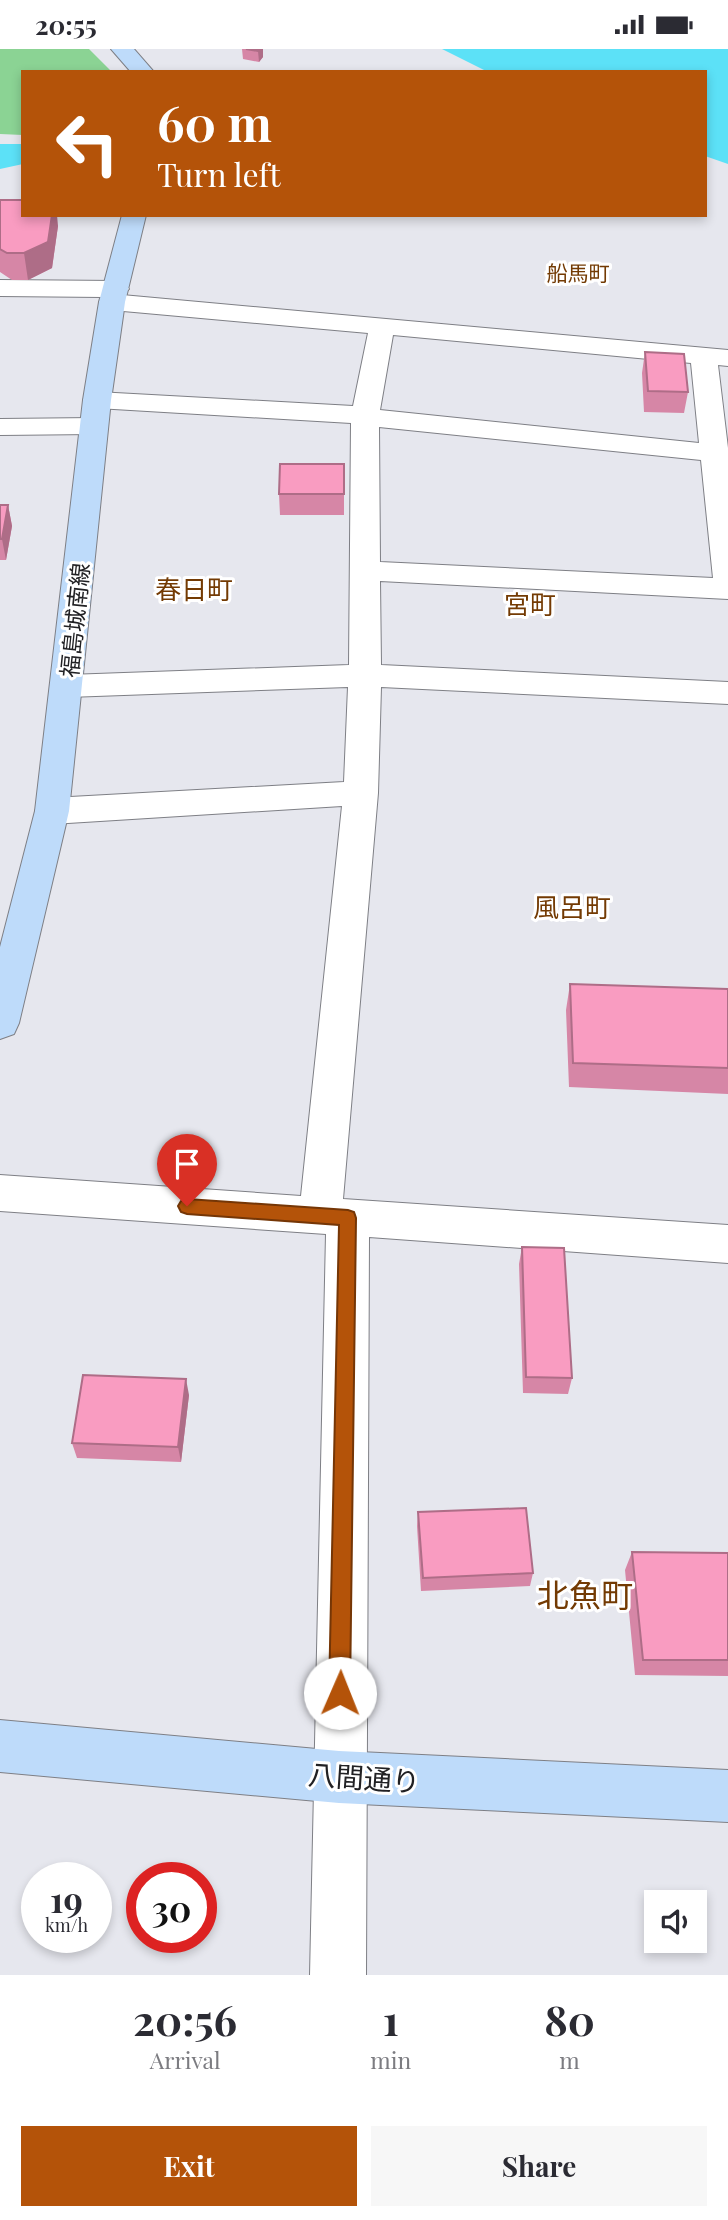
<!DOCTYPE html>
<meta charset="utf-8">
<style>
body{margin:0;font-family:"Playfair Display","Noto Sans JP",serif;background:#f7f7f7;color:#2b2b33;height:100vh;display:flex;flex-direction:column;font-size:26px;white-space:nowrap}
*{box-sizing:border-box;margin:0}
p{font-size:23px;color:#7c7c81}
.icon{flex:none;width:38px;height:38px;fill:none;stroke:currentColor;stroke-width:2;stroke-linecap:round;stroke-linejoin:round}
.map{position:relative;height:1926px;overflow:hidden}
.panel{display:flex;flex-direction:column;background:#fff;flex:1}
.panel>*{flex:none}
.banner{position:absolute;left:21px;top:21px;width:686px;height:147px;border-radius:0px;box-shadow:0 4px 10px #0003;background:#b45309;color:#fff;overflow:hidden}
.fabs{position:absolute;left:644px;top:1841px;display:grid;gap:14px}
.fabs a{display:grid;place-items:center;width:63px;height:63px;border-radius:0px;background:#fff;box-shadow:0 4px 10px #0003;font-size:35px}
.speed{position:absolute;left:21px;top:1813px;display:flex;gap:14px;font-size:35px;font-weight:700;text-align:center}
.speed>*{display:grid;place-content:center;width:91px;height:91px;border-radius:50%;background:#fff;box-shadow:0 4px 10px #0003;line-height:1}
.speed small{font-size:18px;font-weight:400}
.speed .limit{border:10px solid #d22;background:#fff;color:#111}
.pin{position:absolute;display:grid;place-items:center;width:60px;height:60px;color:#fff;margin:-72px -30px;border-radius:50% 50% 50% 0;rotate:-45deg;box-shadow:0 0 7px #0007}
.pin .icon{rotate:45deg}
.me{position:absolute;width:77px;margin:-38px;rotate:1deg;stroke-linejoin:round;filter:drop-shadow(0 0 5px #0008)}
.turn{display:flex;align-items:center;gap:24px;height:147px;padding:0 21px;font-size:32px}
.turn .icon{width:91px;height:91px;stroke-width:2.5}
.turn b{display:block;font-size:49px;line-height:60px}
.eta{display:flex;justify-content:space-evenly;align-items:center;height:119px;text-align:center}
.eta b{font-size:42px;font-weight:700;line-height:49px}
.cta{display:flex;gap:14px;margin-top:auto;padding:14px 21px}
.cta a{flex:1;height:80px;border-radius:0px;background:#b45309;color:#fff;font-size:28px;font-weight:700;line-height:80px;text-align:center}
.cta a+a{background:#f7f7f7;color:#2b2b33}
.status{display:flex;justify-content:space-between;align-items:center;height:49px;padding:0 35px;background:#fff;direction:ltr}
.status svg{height:19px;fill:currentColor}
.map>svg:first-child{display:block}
.green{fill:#8bd394}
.water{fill:#5ce1f7}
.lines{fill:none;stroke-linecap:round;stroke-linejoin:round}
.street-casing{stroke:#7e7f85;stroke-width:2}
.secondary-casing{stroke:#7e7f85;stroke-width:2}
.street{fill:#fff;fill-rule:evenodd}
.secondary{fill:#bedbfa;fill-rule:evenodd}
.wall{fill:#d686a6}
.shaded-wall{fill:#ae6d87}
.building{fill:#f99cc1;stroke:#ae6d87;stroke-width:2}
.route{fill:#b45309;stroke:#753606;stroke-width:2}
.labels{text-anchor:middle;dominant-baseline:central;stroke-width:6;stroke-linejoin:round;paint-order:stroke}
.far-quarter-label{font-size:21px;fill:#733a03;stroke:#fff}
.street-label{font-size:23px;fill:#212124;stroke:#fff}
.quarter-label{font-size:26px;fill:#733a03;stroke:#fff}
.near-street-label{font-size:28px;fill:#212124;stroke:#fff}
.near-quarter-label{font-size:32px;fill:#733a03;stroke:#fff}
</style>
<div class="status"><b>20:55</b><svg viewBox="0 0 49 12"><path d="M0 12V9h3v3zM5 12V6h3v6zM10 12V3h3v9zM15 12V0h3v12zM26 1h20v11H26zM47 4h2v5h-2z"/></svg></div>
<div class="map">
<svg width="728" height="1926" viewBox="0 0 728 1926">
<rect width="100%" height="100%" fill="#e6e7ee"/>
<path class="green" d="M0,0h89l23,23h-89v63l-23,-1z"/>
<path class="water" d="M442,0h286v115l-23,-8v-84h-217z
M0,95h23v20l-23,5z"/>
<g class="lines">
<g class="street-casing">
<path id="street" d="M0,231l116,1 9,3 4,5 -7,6 606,55v16l-10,-1 10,83v151l-348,-18 1,84 347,17v22l-347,-17 -3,106 -35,406 385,26v38l-359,-26 -3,738h-56l16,-741 -326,-23v-36l301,21 41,-390 -290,18 -12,-4 -5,-9 5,-9 12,-4 292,-16 4,-95 -280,10 -12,-3 -4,-8 4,-8 12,-3 281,-10 2,-242 -254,-15 -10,-2 -4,-6 4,-6 10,-2 256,14 15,-73 -256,-23 -9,-3 -4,-5 4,-5 -103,-1zM393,286l298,28 8,80 -319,-33zM379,378l322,33 12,118 -333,-16z
M94,369l10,2 4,6 -4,6 -10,2 -94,1v-16z"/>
</g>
<g class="secondary-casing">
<path id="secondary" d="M111,0h23l20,23h-23z
M122,166h24l-21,87 -14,98 -42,411 -50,212 -5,11 -14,5v-92l35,-136 48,-411 16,-98z
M0,1671l339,31 389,19v52l-389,-19 -339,-31z"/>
</g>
<use href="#street" class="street"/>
<use href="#secondary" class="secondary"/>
</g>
<path class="wall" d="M242,0h21v8l-4,5 -16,-3z
M0,151l58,26 -6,42 -24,12h-16l-12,-8z
M645,303l43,40 -4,21 -40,-1 -2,-39z
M344,415v51h-64l-1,-21z
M0,456h8l4,21 -6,34h-6z
M570,935l158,5v105l-159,-7 -3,-77z
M522,1198l50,131 -4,16 -45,-1 -4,-129z
M189,1346l-8,67 -104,-4 -5,-15z
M418,1463l115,61 -3,13 -109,5 -4,-65z
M632,1503l96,1v123l-93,-1 -10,-105z"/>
<path class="shaded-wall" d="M261,0h2v8l-4,5 -1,-11z
M52,166h5l1,11 -6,42 -24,12 -4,-27z
M8,456l4,21 -6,34 -4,-21z
M186,1330l3,16 -8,67 -3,-15z"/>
<path class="building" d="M246,0h15l-3,2z
M0,151h23v15h29l-4,27 -24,11h-17l-7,-4z
M645,303l39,2 4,38 -40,-1z
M280,415h64v30h-65z
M0,456h8l-6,34h-2z
M570,935l158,5v79l-155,-5z
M522,1198l42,1 8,130 -46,-1z
M83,1326l103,4 -8,68 -106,-4z
M526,1459l7,65 -110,5 -5,-66z
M632,1503l96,1v107h-85z"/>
<path class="route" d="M187,1150l161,11 6,2 2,6 -6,475 -3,8 -7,3 -8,-3 -3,-8 10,-468 -152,-11 -6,-2 -3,-6 3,-5z"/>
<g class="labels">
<g class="far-quarter-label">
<text x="578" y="223">船馬町</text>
</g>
<g class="street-label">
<text transform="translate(74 571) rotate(-84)">福島城南線</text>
</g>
<g class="quarter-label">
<text x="194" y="539">春日町</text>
<text x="530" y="554">宮町</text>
<text x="572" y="857">風呂町</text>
</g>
<g class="near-street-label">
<text transform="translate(364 1728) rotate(4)">八間通り</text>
</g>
<g class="near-quarter-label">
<text x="585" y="1544">北魚町</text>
</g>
</g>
</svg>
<div class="fabs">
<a><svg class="icon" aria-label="sound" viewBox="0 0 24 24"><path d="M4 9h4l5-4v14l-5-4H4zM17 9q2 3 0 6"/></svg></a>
</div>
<div class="speed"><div>19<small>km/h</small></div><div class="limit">30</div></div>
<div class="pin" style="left:187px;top:1157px;background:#d93025"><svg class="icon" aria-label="arrive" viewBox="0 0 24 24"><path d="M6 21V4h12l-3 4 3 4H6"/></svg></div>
<svg class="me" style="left:340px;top:1644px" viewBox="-20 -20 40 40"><circle r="19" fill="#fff"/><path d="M0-13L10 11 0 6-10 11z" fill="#b45309"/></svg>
<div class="banner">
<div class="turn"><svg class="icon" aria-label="left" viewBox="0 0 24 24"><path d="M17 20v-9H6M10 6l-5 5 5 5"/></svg><div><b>60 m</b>Turn left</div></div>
</div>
</div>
<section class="panel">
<div class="eta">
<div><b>20:56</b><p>Arrival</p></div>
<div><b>1</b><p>min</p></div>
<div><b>80</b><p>m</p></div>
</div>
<div class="cta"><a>Exit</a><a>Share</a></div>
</section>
